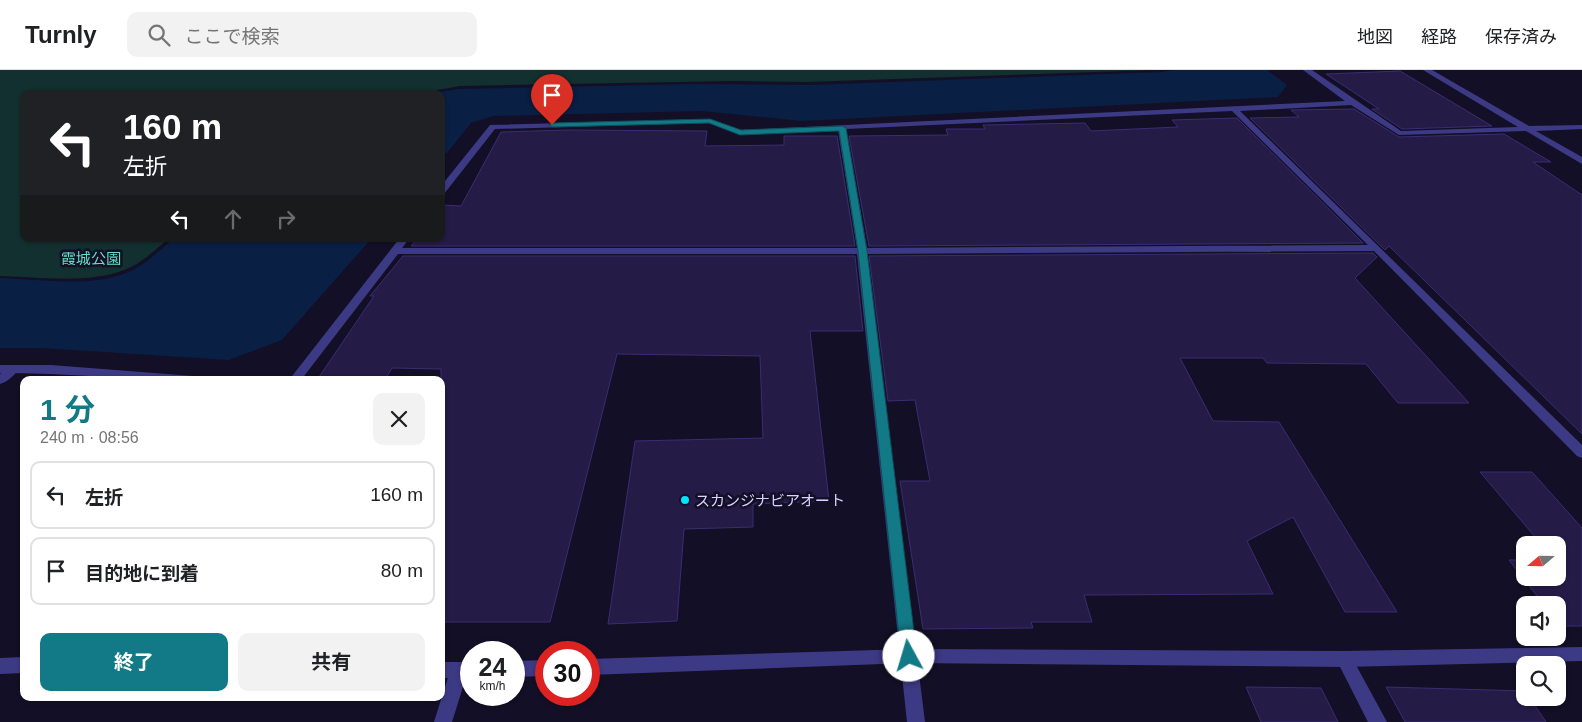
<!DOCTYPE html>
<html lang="ja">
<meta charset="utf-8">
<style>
body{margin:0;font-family:Arial,"Noto Sans JP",sans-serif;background:#f2f2f2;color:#202124;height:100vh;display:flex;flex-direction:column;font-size:19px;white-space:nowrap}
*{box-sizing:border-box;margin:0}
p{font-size:16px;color:#757577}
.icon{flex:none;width:28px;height:28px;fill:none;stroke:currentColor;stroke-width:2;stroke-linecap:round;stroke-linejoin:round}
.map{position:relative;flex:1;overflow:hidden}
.details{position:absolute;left:20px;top:306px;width:425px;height:325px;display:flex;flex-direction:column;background:#fff;border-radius:10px;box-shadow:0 1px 4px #0004}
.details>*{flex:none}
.guide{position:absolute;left:20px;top:20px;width:425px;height:152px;border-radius:10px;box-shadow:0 1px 4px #0004;background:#202124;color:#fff;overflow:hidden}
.needle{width:32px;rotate:250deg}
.tools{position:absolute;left:1516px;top:466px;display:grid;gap:10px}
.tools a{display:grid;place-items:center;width:50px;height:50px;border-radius:10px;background:#fff;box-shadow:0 1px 4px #0004;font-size:25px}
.speed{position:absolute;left:460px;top:571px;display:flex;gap:10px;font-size:25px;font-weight:700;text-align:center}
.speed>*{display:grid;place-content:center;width:65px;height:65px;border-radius:50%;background:#fff;box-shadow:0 1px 4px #0004;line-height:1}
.speed small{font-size:12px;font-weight:400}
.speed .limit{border:8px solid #d22;background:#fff;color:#111}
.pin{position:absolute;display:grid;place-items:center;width:42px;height:42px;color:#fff;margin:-51px -21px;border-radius:50% 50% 50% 0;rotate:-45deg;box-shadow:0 0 5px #0007}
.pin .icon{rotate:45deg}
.me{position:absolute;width:55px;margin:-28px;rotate:354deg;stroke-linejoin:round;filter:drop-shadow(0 0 4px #0008)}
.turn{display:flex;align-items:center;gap:18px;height:105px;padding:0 20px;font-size:22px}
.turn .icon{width:65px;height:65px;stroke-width:2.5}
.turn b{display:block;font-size:35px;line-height:42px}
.lanes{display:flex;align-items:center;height:48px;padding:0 20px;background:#0003;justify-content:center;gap:25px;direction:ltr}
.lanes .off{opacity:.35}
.round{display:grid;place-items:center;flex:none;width:52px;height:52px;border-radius:10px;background:#f2f2f2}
.overview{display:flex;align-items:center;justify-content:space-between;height:85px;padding:0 20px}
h1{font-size:30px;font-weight:700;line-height:38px;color:#127987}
.primary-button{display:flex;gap:10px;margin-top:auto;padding:10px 20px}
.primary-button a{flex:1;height:58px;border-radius:10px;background:#127987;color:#fff;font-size:20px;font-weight:700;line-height:58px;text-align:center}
.primary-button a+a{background:#f2f2f2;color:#202124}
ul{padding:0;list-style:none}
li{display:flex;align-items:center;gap:15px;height:68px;margin:0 10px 8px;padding:0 10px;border:2px solid #e0e0e0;border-radius:10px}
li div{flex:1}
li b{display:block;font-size:19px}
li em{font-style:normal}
header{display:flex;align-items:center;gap:30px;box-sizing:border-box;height:70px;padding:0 25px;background:#fff;border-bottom:1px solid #e0e0e0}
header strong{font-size:24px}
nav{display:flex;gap:28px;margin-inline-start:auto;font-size:18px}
.search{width:350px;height:45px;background:#f2f2f2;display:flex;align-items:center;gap:12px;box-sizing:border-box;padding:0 18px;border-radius:10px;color:#757577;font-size:19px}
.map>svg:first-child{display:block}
.green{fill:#12302f}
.water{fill:#0a1f44}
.building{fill:#241b47;stroke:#3b2d73}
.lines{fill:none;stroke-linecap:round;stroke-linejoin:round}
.service{fill:#3d3a85;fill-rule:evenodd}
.minor{fill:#3d3a85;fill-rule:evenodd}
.tertiary{fill:#3d3a85;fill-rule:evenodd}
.route{fill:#127987;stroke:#0c4f58}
.poi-dot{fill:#00e5ff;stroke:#130f26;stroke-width:2}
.labels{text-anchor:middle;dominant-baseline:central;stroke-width:5;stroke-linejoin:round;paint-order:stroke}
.park-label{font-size:15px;fill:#5fe0c0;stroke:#130f26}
.poi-label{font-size:15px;fill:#d9d4ff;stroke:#130f26;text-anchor:start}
</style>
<header>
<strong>Turnly</strong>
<div class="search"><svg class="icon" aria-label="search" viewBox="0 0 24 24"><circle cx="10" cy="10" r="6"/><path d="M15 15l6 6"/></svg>ここで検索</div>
<nav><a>地図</a><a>経路</a><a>保存済み</a></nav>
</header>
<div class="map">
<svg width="1582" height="652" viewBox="0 0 1582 652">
<rect width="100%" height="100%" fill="#130f26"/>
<path class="green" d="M0,0h1153l-346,12 -73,-1 -274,5 -45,8h-391v145h144c-13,11 -27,25 -44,31 -34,14 -87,7 -124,6z"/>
<path class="water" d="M1173,0h94l20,15 -9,12 -476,24 -100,-10 -209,5 -22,7 -24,30 -6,2v-61h-14l32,-5 234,-5 118,1 351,-13z
M173,169h198l-89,101 -53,20 -188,-12h-41v-70c40,1 88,10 126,-5 18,-7 33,-22 47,-34z"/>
<path class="building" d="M1400,1l92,55 -90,3 -30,-20h7l-53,-35z
M1354,39l45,28 105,-3 47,28h-18l49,33v239l-193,-188 -4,4 -135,-132 49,-1 -8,-7z
M1237,48l126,125 -494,3 -20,-110 99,-1 -2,-6h39l-2,-4 102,-2 6,8 87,-4 -6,-7z
M567,60l140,1 -2,15 79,-1v-9h53l18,110h-444l6,-7h24v-34l20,1 40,-74z
M1373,183l4,4 -22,21 114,125h-71l-32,-39 -99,-1 -4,-5h-83l33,63 66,1 118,190h-52l-52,-95 -46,24 26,53 -189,1 8,27h-61l2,6 -110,1 -23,-148h30l-15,-81 -27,1 -19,-145z
M403,186h452l8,75h-53l19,170 -76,3v23l-69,2 -7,92 -69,3 27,-183 128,-3 -3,-82 -143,-2 -67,268h-109v-253l-49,-1 -7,12h-68l57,-84h-4z
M1480,402h52l50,56v98h-22l-2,-3v-18h-14l-35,-45h16v18h33v-33h-16z
M1246,617l75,1 17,34h-77z
M1386,617l139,4v7h5l16,24h-141z"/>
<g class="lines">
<path class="service" d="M13,295l4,1 2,3c-4,6 -12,13 -19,15v-10z
M1344,581l6,3 37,68h-19l-32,-63 2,-5z
M459,593l6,3 3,5 -16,51h-18l16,-51 3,-5z"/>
<path class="minor" d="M1303,0h9l89,61 117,-4 -95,-57h9l97,56 53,-1v4l-46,2 46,26v7l-56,-33 -127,4 -48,-30 -111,6 342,334v13l-5,-2 -203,-205 -507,3 58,468h-18l-50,-468h-459l-97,126h-12l110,-141h10l-7,9h455l-19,-118 -98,4 -32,-11 -213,6 -51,65 -3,1v-9l49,-61 219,-6 32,11 604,-29zM1232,41l136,134 -501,3 -21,-119z
M0,295h51l142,11 6,4c-66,0 -132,-7 -199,-7z"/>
<path class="tertiary" d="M1582,577v14l-238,6 -435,-4 -320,12v-16l320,-10 435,2z
M24,587v16l-24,1v-16z
M546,590v16l-32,1v-16z
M441,592h30v16h-30z"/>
</g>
<path class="route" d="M710,49l31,11 101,-4 4,2 21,123 50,405 -3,5 -5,2 -6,-2 -2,-5 -43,-405 -19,-120 -99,4 -31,-12 -157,4 -3,-2 3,-2z"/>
<circle class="poi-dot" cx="685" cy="430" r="5"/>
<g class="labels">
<g class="park-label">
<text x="91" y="188">霞城公園</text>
</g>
<g class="poi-label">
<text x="695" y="430">スカンジナビアオート</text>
</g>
</g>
</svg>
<div class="tools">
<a><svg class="needle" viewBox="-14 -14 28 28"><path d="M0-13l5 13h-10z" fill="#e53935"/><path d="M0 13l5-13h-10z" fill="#757577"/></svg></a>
<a><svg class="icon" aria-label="sound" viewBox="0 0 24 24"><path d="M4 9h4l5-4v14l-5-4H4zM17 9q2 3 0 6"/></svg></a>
<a><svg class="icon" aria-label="search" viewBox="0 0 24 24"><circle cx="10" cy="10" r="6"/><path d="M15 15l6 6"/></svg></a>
</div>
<div class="speed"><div>24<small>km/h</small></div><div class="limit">30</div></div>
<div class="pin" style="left:552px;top:55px;background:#d93025"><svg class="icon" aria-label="arrive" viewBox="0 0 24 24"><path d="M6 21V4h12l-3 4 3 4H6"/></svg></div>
<svg class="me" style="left:909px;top:586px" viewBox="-20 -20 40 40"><circle r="19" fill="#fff"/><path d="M0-13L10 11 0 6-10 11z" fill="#127987"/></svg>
<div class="guide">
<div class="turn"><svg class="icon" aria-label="left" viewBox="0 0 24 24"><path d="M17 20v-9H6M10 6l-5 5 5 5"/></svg><div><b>160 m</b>左折</div></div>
<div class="lanes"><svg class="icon" aria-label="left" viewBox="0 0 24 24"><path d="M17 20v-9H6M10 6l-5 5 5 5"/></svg><svg class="icon off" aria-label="ahead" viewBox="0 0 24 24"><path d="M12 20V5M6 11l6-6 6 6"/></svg><svg class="icon off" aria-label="right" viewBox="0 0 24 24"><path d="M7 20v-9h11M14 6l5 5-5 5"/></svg></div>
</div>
<section class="details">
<div class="overview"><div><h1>1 分</h1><p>240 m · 08:56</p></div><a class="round"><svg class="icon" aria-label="close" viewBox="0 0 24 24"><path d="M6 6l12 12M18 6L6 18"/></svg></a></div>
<ul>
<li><svg class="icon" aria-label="left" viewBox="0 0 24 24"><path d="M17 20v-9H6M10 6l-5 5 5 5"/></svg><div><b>左折</b></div><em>160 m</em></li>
<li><svg class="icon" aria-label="arrive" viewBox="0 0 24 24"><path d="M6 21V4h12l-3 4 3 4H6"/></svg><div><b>目的地に到着</b></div><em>80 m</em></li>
</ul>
<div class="primary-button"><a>終了</a><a>共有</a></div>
</section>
</div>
